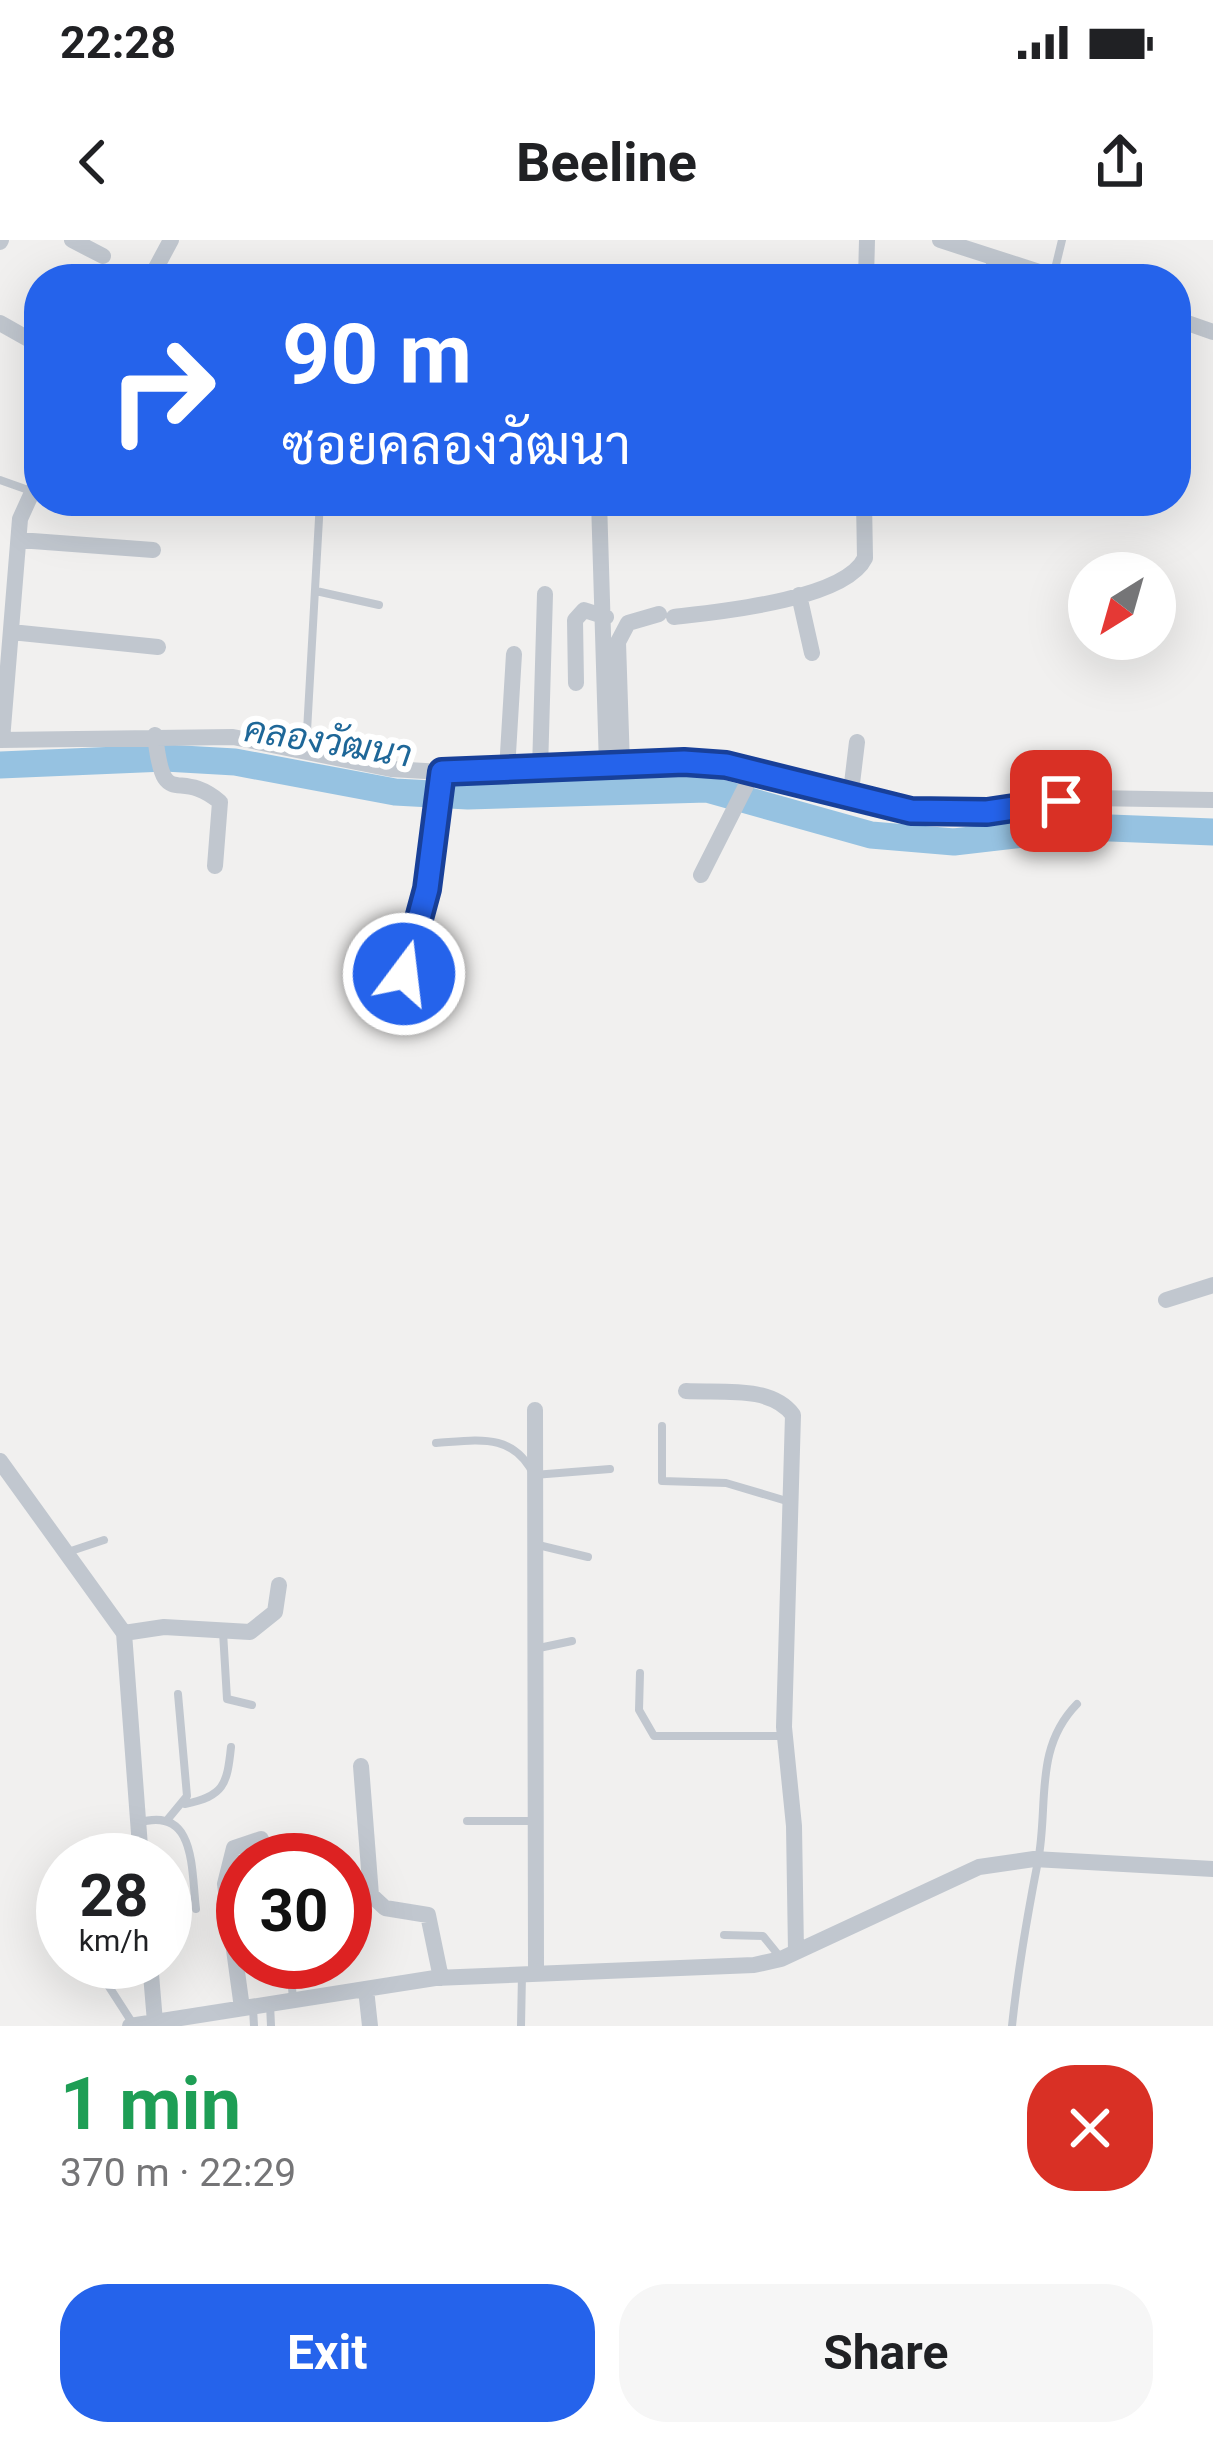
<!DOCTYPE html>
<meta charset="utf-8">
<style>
body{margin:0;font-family:Roboto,Sarabun,sans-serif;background:#f6f6f6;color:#202124;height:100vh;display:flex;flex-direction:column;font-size:45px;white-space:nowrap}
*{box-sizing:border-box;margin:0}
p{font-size:39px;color:#757577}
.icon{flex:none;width:66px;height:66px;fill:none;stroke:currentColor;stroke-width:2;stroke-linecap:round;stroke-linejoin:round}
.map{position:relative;height:1786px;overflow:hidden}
.details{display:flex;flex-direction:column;background:#fff;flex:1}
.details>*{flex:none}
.hud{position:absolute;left:24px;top:24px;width:1167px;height:252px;border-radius:48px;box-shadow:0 12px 48px #0002;background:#2563eb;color:#fff;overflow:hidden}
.needle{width:78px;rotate:217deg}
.fabs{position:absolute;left:1068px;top:312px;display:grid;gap:24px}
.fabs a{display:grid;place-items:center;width:108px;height:108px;border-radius:50%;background:#fff;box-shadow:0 12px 48px #0002;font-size:60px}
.speed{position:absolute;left:36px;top:1593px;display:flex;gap:24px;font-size:60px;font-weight:700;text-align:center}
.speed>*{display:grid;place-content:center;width:156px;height:156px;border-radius:50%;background:#fff;box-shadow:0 12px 48px #0002;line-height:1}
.speed small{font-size:30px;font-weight:400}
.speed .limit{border:18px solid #d22;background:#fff;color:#111}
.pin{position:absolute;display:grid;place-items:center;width:102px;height:102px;color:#fff;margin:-51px;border-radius:24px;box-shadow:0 6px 18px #0006}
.me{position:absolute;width:132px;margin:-66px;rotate:15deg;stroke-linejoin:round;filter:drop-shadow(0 0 9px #0008)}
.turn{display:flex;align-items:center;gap:42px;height:252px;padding:0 60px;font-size:54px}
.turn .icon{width:156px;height:156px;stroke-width:2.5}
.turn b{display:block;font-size:84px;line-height:102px}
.round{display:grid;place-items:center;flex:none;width:126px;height:126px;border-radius:48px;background:#f6f6f6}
.head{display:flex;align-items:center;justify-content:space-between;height:204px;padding:0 60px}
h1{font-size:72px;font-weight:700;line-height:90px;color:#1e9e55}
.primary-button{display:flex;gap:24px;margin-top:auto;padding:24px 60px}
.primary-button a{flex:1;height:138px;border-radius:48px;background:#2563eb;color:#fff;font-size:48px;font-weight:700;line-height:138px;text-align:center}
.primary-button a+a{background:#f6f6f6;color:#202124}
.status{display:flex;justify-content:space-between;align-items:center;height:84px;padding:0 60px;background:#fff;direction:ltr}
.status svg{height:33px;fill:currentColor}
header{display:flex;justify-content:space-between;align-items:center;height:156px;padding:0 60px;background:#fff;font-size:54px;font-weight:700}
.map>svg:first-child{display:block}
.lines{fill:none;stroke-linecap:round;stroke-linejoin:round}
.river{stroke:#96c2e1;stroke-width:27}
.service{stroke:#c1c7cf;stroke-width:8}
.minor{stroke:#c1c7cf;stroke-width:16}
.route-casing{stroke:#184099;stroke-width:30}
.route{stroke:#2563eb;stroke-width:21}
.labels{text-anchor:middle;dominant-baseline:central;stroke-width:12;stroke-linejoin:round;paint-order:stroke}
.water-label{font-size:36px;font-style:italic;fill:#1e6798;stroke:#fff}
</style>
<div class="status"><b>22:28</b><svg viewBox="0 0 49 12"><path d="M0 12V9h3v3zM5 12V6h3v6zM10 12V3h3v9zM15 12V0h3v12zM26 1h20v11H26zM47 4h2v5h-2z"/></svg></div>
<header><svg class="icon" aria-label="back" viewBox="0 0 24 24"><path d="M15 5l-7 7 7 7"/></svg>Beeline<svg class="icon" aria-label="share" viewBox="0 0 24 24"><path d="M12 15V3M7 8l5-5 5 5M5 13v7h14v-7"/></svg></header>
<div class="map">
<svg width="1213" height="1786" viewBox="0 0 1213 1786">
<rect width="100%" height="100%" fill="#f1f0ef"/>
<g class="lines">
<path class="river" d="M0,525l165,-7 70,4 160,30 73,4 239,-7 164,46 83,7 131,-15 128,5"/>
<path class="service" d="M1054,33l8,-33
M0,240l31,11
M552,264l46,1
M316,351l63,14
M306,509l14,-248
M662,1186v55l64,2 64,19
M436,1203c42,-3 77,-11 98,32l76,-6
M538,1305l50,12
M68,1312l36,-12
M223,1392l4,67 25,6
M539,1408l33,-7
M640,1433l-1,37 15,26h130
M185,1564c39,-8 42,-19 46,-57
M168,1579l19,-23 -9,-102
M467,1581h66
M138,1583c58,-18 53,45 58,86
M724,1695l39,1 17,21
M290,1722l3,38
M95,1725l38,59
M270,1764l1,22
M253,1768l1,18
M521,1786l1,-52
M1012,1786c6,-57 15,-109 26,-165 11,-56 -5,-112 39,-157"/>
<path class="minor" d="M72,0l31,16
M940,0l121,39
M0,2l1,-2
M150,39l21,-39
M866,39l1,-39
M990,39l5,-18
M1176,79l37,13
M0,83l39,22
M599,261l8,265
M19,300l134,10
M799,355l13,58
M674,377c43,-5 171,-17 191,-59l-1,-57
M11,392l147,15
M576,443l-1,-63 9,-10 22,7
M155,495c9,80 21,30 65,67l-5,64
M0,500l233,-3 158,32 51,3 242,-10 42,3 124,35 88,12 152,-14 123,2
M2,500l18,-221 19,-42
M622,525l-4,-123 10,-19 31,-9
M507,530l7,-116
M540,530l5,-176
M850,560l7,-58
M701,635l52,-103
M404,733l23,-85 15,-116
M1166,1060l47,-15
M686,1151c34,2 85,-6 107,24l-9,312 10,99 2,126
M535,1170l1,562
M0,1221l124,172 17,227
M124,1393l40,-6 86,5 25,-20 4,-27
M361,1526l10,129 14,13 43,7 13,63
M150,1722l5,60
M366,1749l4,37
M242,1768l-17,-124 9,-36 27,-9
M130,1786l305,-48 319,-13 27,-6 198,-92 55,-8 179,10"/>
</g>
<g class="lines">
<g class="route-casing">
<path id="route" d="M404,734l23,-85 15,-117 242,-10 42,3 185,46 76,1 74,-11"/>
</g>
<use href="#route" class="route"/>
</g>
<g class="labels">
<g class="water-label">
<text transform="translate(328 502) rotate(9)">คลองวัฒนา</text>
</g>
</g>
</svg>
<div class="fabs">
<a><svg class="needle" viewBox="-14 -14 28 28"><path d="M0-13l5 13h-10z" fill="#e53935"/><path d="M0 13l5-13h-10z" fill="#757577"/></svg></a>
</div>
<div class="speed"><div>28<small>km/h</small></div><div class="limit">30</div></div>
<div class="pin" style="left:1061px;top:561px;background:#d93025"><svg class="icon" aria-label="arrive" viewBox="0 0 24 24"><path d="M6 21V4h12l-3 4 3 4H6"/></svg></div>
<svg class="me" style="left:404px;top:734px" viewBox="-20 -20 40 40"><circle r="17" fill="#2563eb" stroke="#fff" stroke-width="3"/><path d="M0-11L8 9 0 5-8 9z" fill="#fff"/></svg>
<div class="hud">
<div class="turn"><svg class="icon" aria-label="right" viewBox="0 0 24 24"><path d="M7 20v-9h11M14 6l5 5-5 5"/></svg><div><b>90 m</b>ซอยคลองวัฒนา</div></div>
</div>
</div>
<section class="details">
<div class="head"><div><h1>1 min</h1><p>370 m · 22:29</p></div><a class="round" style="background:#d93025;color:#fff"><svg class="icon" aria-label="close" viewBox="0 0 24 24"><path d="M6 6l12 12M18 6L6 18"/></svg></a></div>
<div class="primary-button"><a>Exit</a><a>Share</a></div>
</section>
